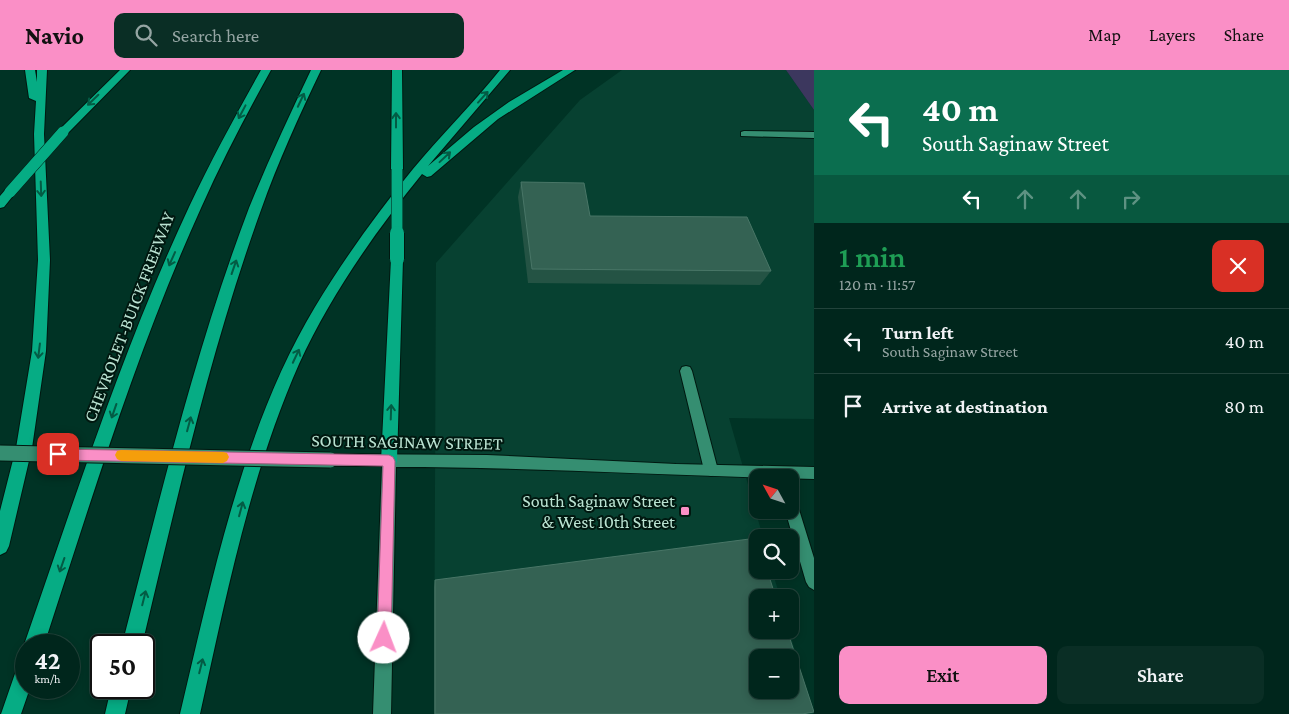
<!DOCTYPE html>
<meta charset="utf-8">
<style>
body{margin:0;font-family:"Crimson Pro",serif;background:#0a2e25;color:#f1f3f6;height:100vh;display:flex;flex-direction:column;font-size:19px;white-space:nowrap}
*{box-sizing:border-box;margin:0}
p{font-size:16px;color:#95a5a3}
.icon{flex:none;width:28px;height:28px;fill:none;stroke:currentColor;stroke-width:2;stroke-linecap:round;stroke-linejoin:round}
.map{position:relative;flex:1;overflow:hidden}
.details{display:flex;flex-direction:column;background:#00261c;width:475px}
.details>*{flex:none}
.top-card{background:#0b6e4f;color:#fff;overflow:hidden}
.needle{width:32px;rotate:310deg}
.buttons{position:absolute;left:749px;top:399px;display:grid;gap:10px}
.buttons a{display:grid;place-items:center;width:50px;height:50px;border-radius:10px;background:#00261c;box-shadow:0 2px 8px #0003,0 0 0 1px #22433b;font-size:25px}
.speed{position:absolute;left:15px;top:564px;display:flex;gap:10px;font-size:25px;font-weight:700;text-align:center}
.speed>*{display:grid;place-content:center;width:65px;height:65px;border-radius:50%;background:#00261c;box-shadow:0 2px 8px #0003,0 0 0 1px #22433b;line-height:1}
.speed small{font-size:12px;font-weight:400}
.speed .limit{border:2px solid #111;border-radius:8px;background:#fff;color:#111}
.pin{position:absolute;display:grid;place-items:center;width:42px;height:42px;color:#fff;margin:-21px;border-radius:10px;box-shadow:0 2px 8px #0006}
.me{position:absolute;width:55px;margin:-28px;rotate:2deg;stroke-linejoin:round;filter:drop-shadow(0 0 4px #0008)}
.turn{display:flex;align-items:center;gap:18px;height:105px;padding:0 25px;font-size:22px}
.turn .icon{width:65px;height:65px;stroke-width:2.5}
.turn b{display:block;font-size:35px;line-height:42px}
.lanes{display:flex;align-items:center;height:48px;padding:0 25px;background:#0003;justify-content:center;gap:25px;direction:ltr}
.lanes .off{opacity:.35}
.round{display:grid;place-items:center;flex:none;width:52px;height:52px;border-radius:10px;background:#0a2e25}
.headline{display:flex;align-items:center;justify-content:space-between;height:85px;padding:0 25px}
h1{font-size:30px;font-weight:600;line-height:38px;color:#1e9e55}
.cta{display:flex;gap:10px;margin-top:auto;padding:10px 25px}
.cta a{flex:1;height:58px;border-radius:10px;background:#fa8fc6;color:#111;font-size:20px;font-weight:600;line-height:58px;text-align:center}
.cta a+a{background:#0a2e25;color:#f1f3f6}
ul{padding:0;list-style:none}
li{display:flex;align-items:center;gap:15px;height:65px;padding:0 25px;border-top:1px solid #22433b}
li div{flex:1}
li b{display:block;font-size:19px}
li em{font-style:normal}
header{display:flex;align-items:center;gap:30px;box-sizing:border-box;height:70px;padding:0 25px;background:#fa8fc6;color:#111}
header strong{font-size:24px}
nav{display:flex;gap:28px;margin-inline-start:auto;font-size:18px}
.search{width:350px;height:45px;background:#0a2e25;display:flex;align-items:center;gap:12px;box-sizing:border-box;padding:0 18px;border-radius:10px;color:#95a5a3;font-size:19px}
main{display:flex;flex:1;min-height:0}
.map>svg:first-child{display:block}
.built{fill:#074131;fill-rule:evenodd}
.green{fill:#3c375e}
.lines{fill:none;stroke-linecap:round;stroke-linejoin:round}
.lane-casing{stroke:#001810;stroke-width:2}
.street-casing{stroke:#001810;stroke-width:2}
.secondary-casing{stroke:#001810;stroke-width:2}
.highway-casing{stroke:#001810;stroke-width:2}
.lane{fill:#358e71;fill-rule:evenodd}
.street{fill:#358e71;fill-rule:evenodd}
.secondary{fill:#358e71;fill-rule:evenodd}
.highway{fill:#06ac84;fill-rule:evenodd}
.secondary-bridge-casing{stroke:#001810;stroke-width:17;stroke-linecap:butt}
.highway-bridge-far1-casing{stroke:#001810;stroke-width:12;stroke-linecap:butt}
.highway-bridge-casing{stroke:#001810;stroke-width:16;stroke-linecap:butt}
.secondary-bridge{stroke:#358e71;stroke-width:15}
.highway-bridge-far1{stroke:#06ac84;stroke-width:11}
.highway-bridge{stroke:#06ac84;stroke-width:14}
.wall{fill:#245344}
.building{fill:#346253;stroke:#497667;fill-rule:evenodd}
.oneway{stroke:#035b44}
.route{fill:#fa8fc6;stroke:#a25d81}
.slow{fill:#f59e0b}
.poi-dot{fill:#fa8fc6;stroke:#001810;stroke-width:2}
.labels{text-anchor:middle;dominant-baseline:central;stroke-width:4;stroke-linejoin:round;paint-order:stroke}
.street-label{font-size:18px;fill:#bae3d2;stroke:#001810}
.poi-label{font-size:18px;fill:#bae3d2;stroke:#001810;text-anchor:end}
</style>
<header>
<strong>Navio</strong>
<div class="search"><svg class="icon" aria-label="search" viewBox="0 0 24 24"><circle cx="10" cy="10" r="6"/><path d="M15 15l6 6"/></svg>Search here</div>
<nav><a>Map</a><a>Layers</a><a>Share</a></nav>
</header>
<main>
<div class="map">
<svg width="814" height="644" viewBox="0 0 814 644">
<rect width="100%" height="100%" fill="#003325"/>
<path class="built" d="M622,0h164l28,40v309l-85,-1 34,119 -5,1v32h14l8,27 -22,1v32h31l24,84h-379l2,-451 144,-163zM758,588h32v32h-32z"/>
<path class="green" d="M786,0h28v40z"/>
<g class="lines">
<g class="lane-casing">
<path id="lane" d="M744,61l70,1v6l-73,-2v-4z
M686,296l4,1 2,4 26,99 -2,4 -5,2 -5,-2 -2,-4 -24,-99 2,-4z"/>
</g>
<g class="street-casing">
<path id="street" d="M790,426l5,2 2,5 17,55v32l-5,-3 -3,-5 -21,-72h5z"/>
</g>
<g class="secondary-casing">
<path id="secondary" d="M330,384l157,1 189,9 138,3v12c-136,-3 -279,-12 -418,-12l-5,247h-18l9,-248h-52l-5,-2 -2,-4 2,-4z"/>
</g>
<g class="highway-casing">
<path id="highway" d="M25,0h10l2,12v-12h10l-3,64 6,126 -4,91 -14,97 -23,98 -3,6 -6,3v-44l16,-63 16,-97 6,-91 -4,-126 2,-33 -7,-3z
M120,0h10l-63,64h-8l-1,-2 1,-2z
M261,0h10c-25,45 -49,91 -70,138 -64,141 -109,290 -157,437h-18v5l-2,-5c51,-147 99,-297 165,-438 22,-47 47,-92 72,-137z
M311,0h10c-22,46 -43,92 -60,140 -51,141 -84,289 -119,435h-20c38,-147 73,-295 127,-437 19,-47 40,-92 62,-138z
M392,0h10l1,99 -6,4 -6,-4z
M500,0h10l-82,96 46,-39 35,-25 54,-32h12l-77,49 -67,57 -4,1 -5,-3c-47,58 -92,122 -123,190 -49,111 -73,233 -99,350h-20c32,-134 63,-288 135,-407 29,-48 62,-94 98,-138 28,-34 60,-65 87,-99z
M10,118l6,4 -12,15 -4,1v-12l6,-7z
M397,184l5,2 1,3 -6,202 -2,5 -6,2 -6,-2 -2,-5 10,-202 1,-3z
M26,589v29h4l-9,26h-20l18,-52z
M111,618h20l-6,26h-20z"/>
</g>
<use href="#lane" class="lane"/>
<use href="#street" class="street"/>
<use href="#secondary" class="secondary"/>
<use href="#highway" class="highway"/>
<g class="secondary-bridge-casing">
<path id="secondary-bridge" d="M0,383l330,7"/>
</g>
<g class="highway-bridge-far1-casing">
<path id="highway-bridge-far1" d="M397,99v65
M10,122l53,-60"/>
</g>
<g class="highway-bridge-casing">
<path id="highway-bridge" d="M397,163v26"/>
</g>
<use href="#secondary-bridge" class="secondary-bridge"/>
<use href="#highway-bridge-far1" class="highway-bridge-far1"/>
<use href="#highway-bridge" class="highway-bridge"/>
</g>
<path class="wall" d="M521,112l69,34 181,55 -11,14 -232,-2 -10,-86z
M435,510l367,134h-368v-127z"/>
<path class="building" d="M521,112l63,1 6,33 157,1 24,54 -239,-2z
M757,468l1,2v30h9l9,28h-18v32h29l27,82 -12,2h-367v-134zM758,588h32v32h-32z"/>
<defs><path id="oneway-shaft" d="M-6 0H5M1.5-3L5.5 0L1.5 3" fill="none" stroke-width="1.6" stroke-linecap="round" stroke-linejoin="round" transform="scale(1.25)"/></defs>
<g class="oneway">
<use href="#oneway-shaft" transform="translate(483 27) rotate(-48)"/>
<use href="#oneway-shaft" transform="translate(93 30) rotate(136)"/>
<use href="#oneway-shaft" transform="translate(301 30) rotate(-65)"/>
<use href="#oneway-shaft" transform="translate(242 42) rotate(118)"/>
<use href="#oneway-shaft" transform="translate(396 50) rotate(-90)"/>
<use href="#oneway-shaft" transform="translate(445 87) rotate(-43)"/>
<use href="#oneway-shaft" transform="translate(41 119) rotate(88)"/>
<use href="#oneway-shaft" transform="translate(172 189) rotate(114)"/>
<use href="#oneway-shaft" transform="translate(234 197) rotate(-71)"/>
<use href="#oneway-shaft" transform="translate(39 281) rotate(97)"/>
<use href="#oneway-shaft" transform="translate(296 286) rotate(-65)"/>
<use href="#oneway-shaft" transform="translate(114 341) rotate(109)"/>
<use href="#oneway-shaft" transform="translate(391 342) rotate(-88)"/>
<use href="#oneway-shaft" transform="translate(189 354) rotate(-75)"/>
<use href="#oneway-shaft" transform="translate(241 439) rotate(-75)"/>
<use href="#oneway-shaft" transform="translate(62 495) rotate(109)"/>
<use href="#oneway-shaft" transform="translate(144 528) rotate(-76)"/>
<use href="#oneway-shaft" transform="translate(201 596) rotate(-76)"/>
</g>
<path class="route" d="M58,379l331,6 4,2 2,4 -4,177 -2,5 -5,2 -5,-2 -2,-5 6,-172 -325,-6 -4,-2 -2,-4 2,-4z"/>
<path class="slow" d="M121,380l102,2 4,1 2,4 -2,4 -4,2 -102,-2 -4,-2 -2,-4 2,-4z"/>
<rect class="poi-dot" x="680" y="436" width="10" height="10" rx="2.5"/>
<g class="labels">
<g class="street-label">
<text transform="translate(129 247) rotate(-69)">CHEVROLET-BUICK FREEWAY</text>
<text transform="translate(407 372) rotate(1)">SOUTH SAGINAW STREET</text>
</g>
<g class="poi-label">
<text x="675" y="431">South Saginaw Street<tspan x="675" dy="21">&amp; West 10th Street</tspan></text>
</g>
</g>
</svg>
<div class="buttons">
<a><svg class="needle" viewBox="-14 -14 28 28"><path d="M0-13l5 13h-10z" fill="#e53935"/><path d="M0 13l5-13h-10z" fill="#95a5a3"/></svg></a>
<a><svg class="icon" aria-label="search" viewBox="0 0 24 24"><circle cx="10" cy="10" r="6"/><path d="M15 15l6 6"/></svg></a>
<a>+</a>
<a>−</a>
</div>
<div class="speed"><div>42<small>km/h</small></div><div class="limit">50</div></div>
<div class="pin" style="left:58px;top:384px;background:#d93025"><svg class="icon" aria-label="arrive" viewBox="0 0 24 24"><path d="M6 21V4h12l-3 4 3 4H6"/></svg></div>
<svg class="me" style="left:384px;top:568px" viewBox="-20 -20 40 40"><circle r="19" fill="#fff"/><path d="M0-13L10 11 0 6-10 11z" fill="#fa8fc6"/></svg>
</div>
<section class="details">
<div class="top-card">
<div class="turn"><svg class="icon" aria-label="left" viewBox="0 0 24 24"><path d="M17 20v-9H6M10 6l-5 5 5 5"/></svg><div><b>40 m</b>South Saginaw Street</div></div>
<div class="lanes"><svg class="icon" aria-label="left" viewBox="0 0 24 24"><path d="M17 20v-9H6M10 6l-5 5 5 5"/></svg><svg class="icon off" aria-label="ahead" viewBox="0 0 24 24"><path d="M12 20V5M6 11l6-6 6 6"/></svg><svg class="icon off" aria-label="ahead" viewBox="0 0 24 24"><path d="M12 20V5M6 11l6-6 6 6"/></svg><svg class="icon off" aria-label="right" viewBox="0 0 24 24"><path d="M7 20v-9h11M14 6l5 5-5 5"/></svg></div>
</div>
<div class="headline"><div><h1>1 min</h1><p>120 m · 11:57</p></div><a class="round" style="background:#d93025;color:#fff"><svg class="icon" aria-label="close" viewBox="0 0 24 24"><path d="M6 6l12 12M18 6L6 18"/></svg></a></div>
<ul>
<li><svg class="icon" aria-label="left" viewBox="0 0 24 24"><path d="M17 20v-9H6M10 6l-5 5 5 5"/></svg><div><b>Turn left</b><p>South Saginaw Street</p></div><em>40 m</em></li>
<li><svg class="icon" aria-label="arrive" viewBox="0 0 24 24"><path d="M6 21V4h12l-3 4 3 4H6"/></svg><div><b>Arrive at destination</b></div><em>80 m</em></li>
</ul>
<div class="cta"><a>Exit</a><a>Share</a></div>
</section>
</main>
